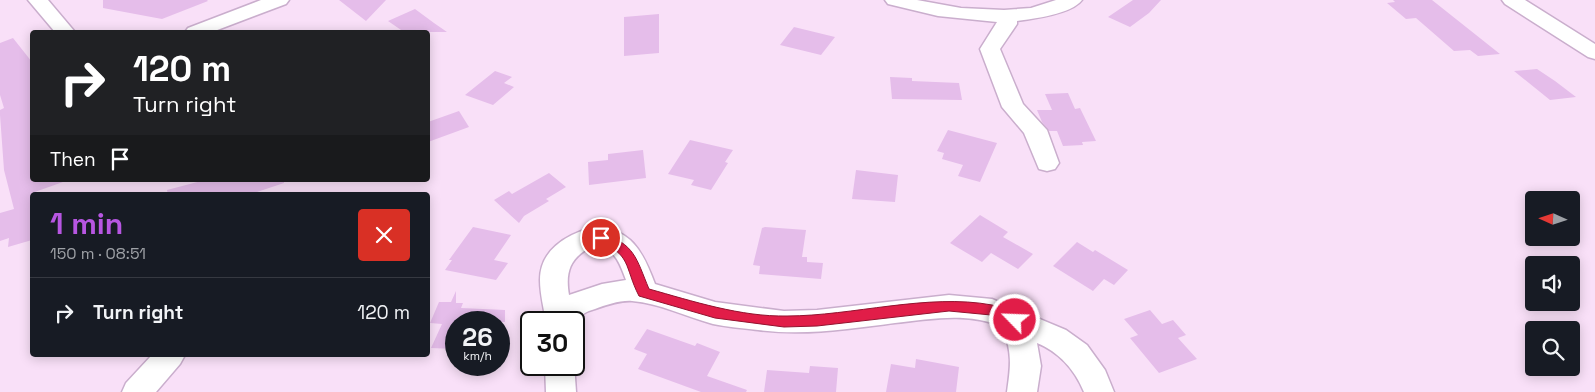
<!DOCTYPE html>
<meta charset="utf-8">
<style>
body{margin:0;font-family:"Space Grotesk",sans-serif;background:#242831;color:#f1f3f6;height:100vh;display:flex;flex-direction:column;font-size:19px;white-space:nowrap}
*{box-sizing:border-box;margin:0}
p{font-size:16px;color:#9ea1a6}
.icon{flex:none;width:28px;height:28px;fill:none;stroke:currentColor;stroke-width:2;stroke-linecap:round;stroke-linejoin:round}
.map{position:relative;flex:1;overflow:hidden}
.panel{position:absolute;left:30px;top:192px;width:400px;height:165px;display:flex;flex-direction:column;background:#171b24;border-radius:5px;box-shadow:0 2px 12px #0003}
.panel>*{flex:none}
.top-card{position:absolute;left:30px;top:30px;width:400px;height:152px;border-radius:5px;box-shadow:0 2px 12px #0003;background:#202124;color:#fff;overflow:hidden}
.needle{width:32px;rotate:273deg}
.fabs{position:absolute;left:1525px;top:191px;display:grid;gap:10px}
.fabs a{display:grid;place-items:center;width:55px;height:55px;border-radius:5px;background:#171b24;box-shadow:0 2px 12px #0003;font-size:25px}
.speed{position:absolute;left:445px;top:311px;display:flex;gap:10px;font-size:25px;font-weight:700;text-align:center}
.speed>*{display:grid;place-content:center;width:65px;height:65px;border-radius:50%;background:#171b24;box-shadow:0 2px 12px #0003;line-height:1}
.speed small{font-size:12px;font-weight:400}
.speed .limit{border:2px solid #111;border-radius:8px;background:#fff;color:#111}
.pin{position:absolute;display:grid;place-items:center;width:42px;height:42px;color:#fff;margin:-21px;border:2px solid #fff;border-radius:50%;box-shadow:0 1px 5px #0007}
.me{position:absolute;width:55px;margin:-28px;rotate:294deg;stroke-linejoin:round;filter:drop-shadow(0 0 4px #0008)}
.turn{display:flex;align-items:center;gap:18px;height:105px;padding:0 20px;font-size:22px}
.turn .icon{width:65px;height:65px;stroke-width:2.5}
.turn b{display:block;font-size:35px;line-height:42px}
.then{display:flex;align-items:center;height:48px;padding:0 20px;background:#0003;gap:10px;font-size:19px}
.round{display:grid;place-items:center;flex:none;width:52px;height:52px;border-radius:5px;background:#242831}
.overview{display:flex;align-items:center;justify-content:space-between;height:85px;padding:0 20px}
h1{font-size:30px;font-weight:700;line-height:38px;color:#b756e2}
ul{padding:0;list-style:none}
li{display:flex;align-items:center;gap:15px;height:70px;padding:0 20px;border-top:1px solid #363941}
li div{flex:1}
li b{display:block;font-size:19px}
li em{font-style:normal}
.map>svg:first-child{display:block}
.residential{fill:#f9e0f8;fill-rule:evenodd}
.building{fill:#e5bdea}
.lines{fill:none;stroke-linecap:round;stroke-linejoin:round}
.minor-casing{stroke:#caaecd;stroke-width:3}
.minor{fill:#fff;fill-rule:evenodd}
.route{fill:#e11d48;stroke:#92132f}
</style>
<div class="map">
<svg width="1595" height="392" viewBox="0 0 1595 392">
<rect width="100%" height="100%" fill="#fcecfb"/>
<path class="residential" d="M0,0h1595v392h-1595zM32,32h396v148h-396zM32,195h396v160h-396zM1534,200h37v38h-37zM1534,265h37v37h-37zM456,322h43v43h-43zM531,322h43v43h-43zM1534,330h37v38h-37z"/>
<path class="building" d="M103,0h104l1,1 -46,18 -59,-11z
M339,0h47l-20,21z
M1133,0h28l-12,13 -19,14 -22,-10z
M1393,0h39l68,54 -22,2 -8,-6 -16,1 -38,-33 -10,1 -19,-16 8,-1z
M415,9l19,14 13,9h-43l-16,-11z
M659,14v39l-35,3v-39z
M794,27l41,10 -14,18 -41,-10z
M13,38l19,24v118h31v2l-31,11v47l-24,7 1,-9 -9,3v-28l14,-4 -10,-39 -4,-55v-5l4,-2 -4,-13v-52z
M1537,69l18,12 21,16 -26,3 -36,-29z
M495,71l17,6 -8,6 10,4 -21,18 -28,-10z
M890,77l22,1v3l47,2 3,17 -70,-1z
M1068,93l7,16 5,-1 16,33 -14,1 1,3 -20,1 -6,-15h-8l-7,-9 -5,-12h15l-7,-16z
M459,111l10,16 -41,15v-20z
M948,130l49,13 -17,39 -22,-6 5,-11 -21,-6 2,-6 -7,-2z
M690,140l43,10 -8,12 3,1 -17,27 -20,-5 3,-5 -26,-6z
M643,150l3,28 -57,7 -1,-23 20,-2v-6z
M856,170l42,5 -3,27 -43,-3z
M549,173l17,14 -20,12 3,2 -25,15 -5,7 -25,-23 15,-9 3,3z
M205,180h79v3l-36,12h-80l-1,-5z
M980,215l28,17 -5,5 30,17 -15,15 -27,-16 -9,9 -32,-19z
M473,227l38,8 -17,25 14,3 -12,17 -51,-10 7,-10h-3z
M765,227l41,3 -4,27h5v5l16,1 -2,16 -62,-5 1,-8 -7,-1 9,-37z
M1077,242l16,10 2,-2 33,20 -14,15 -10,-6 -11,12 -40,-25z
M456,291v12h7l-2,5 44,2v12h-49v27l-25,-1 11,-24 -12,-1 9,-21h12z
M1150,310l12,14 11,-4 13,15 -8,3 19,21 -38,14 -29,-35 8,-3 -14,-16z
M647,329l48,17 2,-3 23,9 -13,24 40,14 -1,2h-45l-63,-23 9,-15 -13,-5z
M916,359l43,8 -3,25h-70l5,-28 24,4z
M810,366l28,2 -2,24h-72l3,-22 42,3z"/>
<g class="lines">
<g class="minor-casing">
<path id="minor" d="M28,0h20l27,32h-20z
M261,0h28l-3,4 -74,28h-27l3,-4z
M885,0h32l44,8 43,2 27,-2 25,-8h26c-10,14 -49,19 -65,21v3l-17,25 23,55 24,26 12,33 -4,6 -8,2 -8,-2 -15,-36 -22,-26 -22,-58 17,-27 -59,-6 -50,-12z
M1502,0h23l70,44v15l-7,-2 -83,-53z
M591,228c40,-2 52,24 64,56l60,18 69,9 33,-1 132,-15 43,4 74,31 21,15 18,25 9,22h-30c-9,-22 -25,-40 -47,-49l4,23 -4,26h-30c4,-28 5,-38 -4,-65 -35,-15 -71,-8 -108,-4 -46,6 -91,13 -137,7 -15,-2 -31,-3 -45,-6 -26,-7 -54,-21 -81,-23 -11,-1 -26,4 -37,8 -8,2 -17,7 -21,14l-28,-1c-2,-13 -6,-28 -6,-42 0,-30 26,-45 51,-52zM591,247c23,-1 28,14 35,33l-24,4 -33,11c-4,-23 1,-37 22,-48z
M152,355h33l-5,9 -24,28h-34l4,-9z
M574,363l2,29h-30l-1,-27h29z"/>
</g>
<use href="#minor" class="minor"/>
</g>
<path class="route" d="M601,233c34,11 35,25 48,56 43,12 92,28 138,27 65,0 141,-23 205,-11 9,2 19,8 28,12l2,3 -2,4 -5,1 -24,-10 -42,-4 -132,15 -33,1 -69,-9 -76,-22c-15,-29 -7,-43 -43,-55l-1,-3z"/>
</svg>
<div class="fabs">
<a><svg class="needle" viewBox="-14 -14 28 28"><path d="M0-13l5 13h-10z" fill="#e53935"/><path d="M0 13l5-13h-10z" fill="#9ea1a6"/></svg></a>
<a><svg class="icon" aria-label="sound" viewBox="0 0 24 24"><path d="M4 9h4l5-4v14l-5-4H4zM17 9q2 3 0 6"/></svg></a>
<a><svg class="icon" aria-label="search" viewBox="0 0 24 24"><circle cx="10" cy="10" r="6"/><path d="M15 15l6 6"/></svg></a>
</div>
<div class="speed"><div>26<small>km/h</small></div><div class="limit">30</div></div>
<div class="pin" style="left:601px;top:238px;background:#d93025"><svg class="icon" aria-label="arrive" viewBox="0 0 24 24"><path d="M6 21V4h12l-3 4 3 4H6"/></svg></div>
<svg class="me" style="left:1015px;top:320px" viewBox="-20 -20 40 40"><circle r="17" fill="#e11d48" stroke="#fff" stroke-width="3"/><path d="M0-11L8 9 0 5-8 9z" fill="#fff"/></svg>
<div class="top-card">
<div class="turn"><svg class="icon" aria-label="right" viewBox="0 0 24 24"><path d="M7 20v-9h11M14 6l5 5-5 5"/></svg><div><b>120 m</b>Turn right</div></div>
<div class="then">Then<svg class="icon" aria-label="arrive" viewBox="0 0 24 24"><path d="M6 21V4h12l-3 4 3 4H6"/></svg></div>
</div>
<section class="panel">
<div class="overview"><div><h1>1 min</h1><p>150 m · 08:51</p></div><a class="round" style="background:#d93025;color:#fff"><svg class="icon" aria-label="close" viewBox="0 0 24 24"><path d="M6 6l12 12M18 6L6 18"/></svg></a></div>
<ul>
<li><svg class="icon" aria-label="right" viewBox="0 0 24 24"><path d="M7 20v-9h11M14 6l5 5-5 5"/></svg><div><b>Turn right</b></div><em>120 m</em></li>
</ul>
</section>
</div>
